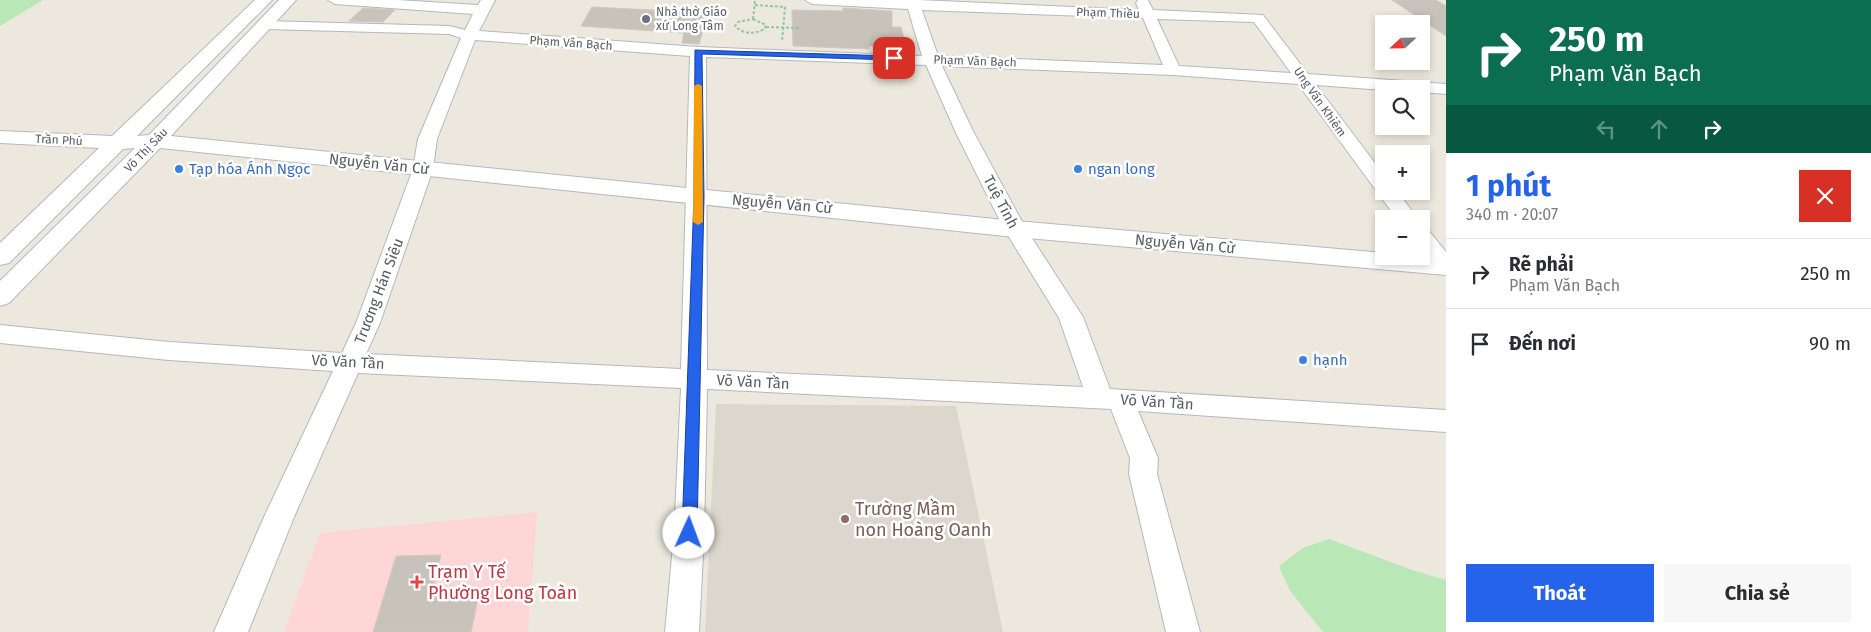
<!DOCTYPE html>
<html lang="vi">
<meta charset="utf-8">
<style>
body{margin:0;font-family:"Fira Sans",sans-serif;background:#f7f7f7;color:#2b2b33;height:100vh;display:flex;flex-direction:column;font-size:19px;white-space:nowrap}
*{box-sizing:border-box;margin:0}
p{font-size:16px;color:#7c7c81}
.icon{flex:none;width:28px;height:28px;fill:none;stroke:currentColor;stroke-width:2;stroke-linecap:round;stroke-linejoin:round}
.map{position:relative;flex:1;overflow:hidden}
.drawer{display:flex;flex-direction:column;background:#fff;width:425px}
.drawer>*{flex:none}
.hud{background:#0b6e4f;color:#fff;overflow:hidden}
.needle{width:32px;rotate:248deg}
.fabs{position:absolute;left:1375px;top:15px;display:grid;gap:10px}
.fabs a{display:grid;place-items:center;width:55px;height:55px;border-radius:0px;background:#fff;box-shadow:0 2px 8px #0003;font-size:25px}
.pin{position:absolute;display:grid;place-items:center;width:42px;height:42px;color:#fff;margin:-21px;border-radius:10px;box-shadow:0 2px 8px #0006}
.me{position:absolute;width:55px;margin:-28px;rotate:2deg;stroke-linejoin:round;filter:drop-shadow(0 0 4px #0008)}
.turn{display:flex;align-items:center;gap:18px;height:105px;padding:0 20px;font-size:22px}
.turn .icon{width:65px;height:65px;stroke-width:2.5}
.turn b{display:block;font-size:35px;line-height:42px}
.lanes{display:flex;align-items:center;height:48px;padding:0 20px;background:#0003;justify-content:center;gap:25px;direction:ltr}
.lanes .off{opacity:.35}
.round{display:grid;place-items:center;flex:none;width:52px;height:52px;border-radius:0px;background:#f7f7f7}
.headline{display:flex;align-items:center;justify-content:space-between;height:85px;padding:0 20px}
h1{font-size:30px;font-weight:700;line-height:38px;color:#2563eb}
.primary-button{display:flex;gap:10px;margin-top:auto;padding:10px 20px}
.primary-button a{flex:1;height:58px;border-radius:0px;background:#2563eb;color:#fff;font-size:20px;font-weight:700;line-height:58px;text-align:center}
.primary-button a+a{background:#f7f7f7;color:#2b2b33}
ul{padding:0;list-style:none}
li{display:flex;align-items:center;gap:15px;height:70px;padding:0 20px;border-top:1px solid #e1e1e2}
li div{flex:1}
li b{display:block;font-size:19px}
li em{font-style:normal}
main{display:flex;flex:1;min-height:0}
.map>svg:first-child{display:block}
.education{fill:#dcd7cc}
.medical{fill:#fed6d5}
.green{fill:#b9e8b6}
.building{fill:#c7c2ba;stroke:#d1c9bb}
.lines{fill:none;stroke-linecap:round;stroke-linejoin:round}
.street-casing{stroke:#b4b8bd;stroke-width:2}
.secondary-casing{stroke:#b4b9bf;stroke-width:2}
.path{stroke:#8fc99b;stroke-width:2;stroke-dasharray:3 2;stroke-linecap:butt}
.street{fill:#fff;fill-rule:evenodd}
.secondary{fill:#fff;fill-rule:evenodd}
.route{fill:#2563eb;stroke:#184099}
.slow{fill:#f59e0b}
.worship-dot{fill:#6b7280;stroke:#fff;stroke-width:2}
.shop-dot{fill:#3f7fe0;stroke:#fff;stroke-width:2}
.education-dot{fill:#8d6e63;stroke:#fff;stroke-width:2}
.health-dot{fill:#e0444e;stroke:#fff;stroke-width:2}
.labels{text-anchor:middle;dominant-baseline:central;stroke-width:5;stroke-linejoin:round;paint-order:stroke}
.far-worship-label{font-size:12px;fill:#5b616d;stroke:#fff;text-anchor:start}
.far-street-label{font-size:12px;fill:#575c61;stroke:#fff}
.street-label{font-size:15px;fill:#575c61;stroke:#fff}
.shop-label{font-size:15px;fill:#366cbe;stroke:#fff;text-anchor:start}
.near-education-label{font-size:18px;fill:#785e54;stroke:#fff;text-anchor:start}
.near-health-label{font-size:18px;fill:#be3a42;stroke:#fff;text-anchor:start}
</style>
<main>
<div class="map">
<svg width="1446" height="632" viewBox="0 0 1446 632">
<rect width="100%" height="100%" fill="#ece8dd"/>
<path class="education" d="M716,404l240,2 47,226h-298z"/>
<path class="medical" d="M537,512l-9,120h-244l36,-99z"/>
<path class="green" d="M0,0h43l-43,26z
M1329,539l83,31 34,10v52h-123l-33,-41 -11,-25 24,-18z"/>
<path class="building" d="M1392,0h44l10,6v30z
M592,7l80,4v-2l37,3 -10,32 -17,-1 2,-10 -103,-7z
M363,8l32,2 -12,12 -34,-1z
M843,8l49,3v16h9l5,21 -37,-2v3l-76,-3 -1,-36 51,1z
M441,555l-10,41 48,-2 -8,38h-98l23,-76z"/>
<g class="lines">
<g class="street-casing">
<path id="street" d="M328,0h69l81,5 3,-5h14l-16,31 219,16 224,9 -14,-47 -96,-5 -7,-4h114l220,10 -3,-7 2,-3h10l5,10 110,5 45,59 138,10v10l-25,-2v-3l-37,1 -68,-5 68,90v16h13l21,28h-21l-99,-135 -125,-9 -231,-9 32,67 52,96 57,88 27,72 336,21v22l-308,-21 20,47 -1,16 43,158h-34l-37,-158 1,-16 -19,-49 -404,-20 -3,146 -5,97h-34l9,-97 7,-147 -323,-15 -64,144 -46,115h-34l50,-115 69,-146 -164,-11 -169,-17v-18l169,17 173,11 14,-30 57,-154 5,-30 43,-101 -12,-4 -183,-5 -5,-1 -2,-3 2,-3 5,-1 183,5 16,4 8,-16 -138,-10zM922,10l221,8 20,47 -225,-9zM1157,19l97,3 37,51 -112,-7zM475,40l215,16 -9,313 -315,-15 14,-31 53,-154 4,-30zM706,57l220,8 30,68 48,96 55,89 24,69 -376,-17z
M1421,229l8,2 17,21v21l-8,-2 -17,-21z"/>
</g>
<g class="secondary-casing">
<path id="secondary" d="M255,0h17l-135,136 12,-1 130,-135h17l-125,136 844,85 369,32v3l62,3v16l-431,-38 -855,-89 -151,155 -9,3v-25l135,-133 -12,1 -114,114 -9,2v-22l99,-95 -99,-5v-12l112,5z"/>
</g>
<path class="path" d="M755,5l30,2 -3,34
M753,19l13,6 -1,4c-11,5 -21,6 -30,-3l3,-4z
M753,19l2,-18
M766,27l35,1"/>
<use href="#street" class="street"/>
<use href="#secondary" class="secondary"/>
</g>
<path class="route" d="M695,50l199,6 3,2 -3,2 -192,-6 2,142 -7,337 -3,4 -5,2 -5,-2 -2,-4 12,-337z"/>
<path class="slow" d="M698,84l4,2 1,136 -5,3 -5,-3 1,-136z"/>
<circle class="worship-dot" cx="646" cy="19" r="5"/>
<g class="shop-dot">
<circle cx="179" cy="169" r="5"/>
<circle cx="1078" cy="169" r="5"/>
<circle cx="1303" cy="360" r="5"/>
</g>
<circle class="education-dot" cx="845" cy="519" r="5"/>
<path class="health-dot" d="M414.5 574.5h5v5h5v5h-5v5h-5v-5h-5v-5h5z"/>
<g class="labels">
<g class="far-worship-label">
<text x="656" y="12">Nhà thờ Giáo<tspan x="656" dy="14">xứ Long Tâm</tspan></text>
</g>
<g class="far-street-label">
<text transform="translate(1108 13) rotate(2)">Phạm Thiều</text>
<text transform="translate(571 43) rotate(4)">Phạm Văn Bạch</text>
<text transform="translate(975 61) rotate(2)">Phạm Văn Bạch</text>
<text transform="translate(1320 102) rotate(55)">Ung Văn Khiêm</text>
<text transform="translate(59 140) rotate(3)">Trần Phú</text>
<text transform="translate(146 150) rotate(-46)">Võ Thị Sáu</text>
</g>
<g class="street-label">
<text transform="translate(379 164) rotate(6)">Nguyễn Văn Cừ</text>
<text transform="translate(1001 202) rotate(62)">Tuệ Tĩnh</text>
<text transform="translate(782 204) rotate(5)">Nguyễn Văn Cừ</text>
<text transform="translate(1185 244) rotate(5)">Nguyễn Văn Cừ</text>
<text transform="translate(379 291) rotate(-69)">Trương Hán Siêu</text>
<text transform="translate(348 362) rotate(3)">Võ Văn Tần</text>
<text transform="translate(753 382) rotate(3)">Võ Văn Tần</text>
<text transform="translate(1157 402) rotate(4)">Võ Văn Tần</text>
</g>
<g class="shop-label">
<text x="189" y="169">Tạp hóa Ánh Ngọc</text>
<text x="1088" y="169">ngan long</text>
<text x="1313" y="360">hạnh</text>
</g>
<g class="near-education-label">
<text x="855" y="509">Trường Mầm<tspan x="855" dy="21">non Hoàng Oanh</tspan></text>
</g>
<g class="near-health-label">
<text x="428" y="572">Trạm Y Tế<tspan x="428" dy="21">Phường Long Toàn</tspan></text>
</g>
</g>
</svg>
<div class="fabs">
<a><svg class="needle" viewBox="-14 -14 28 28"><path d="M0-13l5 13h-10z" fill="#e53935"/><path d="M0 13l5-13h-10z" fill="#7c7c81"/></svg></a>
<a><svg class="icon" aria-label="search" viewBox="0 0 24 24"><circle cx="10" cy="10" r="6"/><path d="M15 15l6 6"/></svg></a>
<a>+</a>
<a>−</a>
</div>
<div class="pin" style="left:894px;top:58px;background:#d93025"><svg class="icon" aria-label="arrive" viewBox="0 0 24 24"><path d="M6 21V4h12l-3 4 3 4H6"/></svg></div>
<svg class="me" style="left:689px;top:533px" viewBox="-20 -20 40 40"><circle r="19" fill="#fff"/><path d="M0-13L10 11 0 6-10 11z" fill="#2563eb"/></svg>
</div>
<section class="drawer">
<div class="hud">
<div class="turn"><svg class="icon" aria-label="right" viewBox="0 0 24 24"><path d="M7 20v-9h11M14 6l5 5-5 5"/></svg><div><b>250 m</b>Phạm Văn Bạch</div></div>
<div class="lanes"><svg class="icon off" aria-label="left" viewBox="0 0 24 24"><path d="M17 20v-9H6M10 6l-5 5 5 5"/></svg><svg class="icon off" aria-label="ahead" viewBox="0 0 24 24"><path d="M12 20V5M6 11l6-6 6 6"/></svg><svg class="icon" aria-label="right" viewBox="0 0 24 24"><path d="M7 20v-9h11M14 6l5 5-5 5"/></svg></div>
</div>
<div class="headline"><div><h1>1 phút</h1><p>340 m · 20:07</p></div><a class="round" style="background:#d93025;color:#fff"><svg class="icon" aria-label="close" viewBox="0 0 24 24"><path d="M6 6l12 12M18 6L6 18"/></svg></a></div>
<ul>
<li><svg class="icon" aria-label="right" viewBox="0 0 24 24"><path d="M7 20v-9h11M14 6l5 5-5 5"/></svg><div><b>Rẽ phải</b><p>Phạm Văn Bạch</p></div><em>250 m</em></li>
<li><svg class="icon" aria-label="arrive" viewBox="0 0 24 24"><path d="M6 21V4h12l-3 4 3 4H6"/></svg><div><b>Đến nơi</b></div><em>90 m</em></li>
</ul>
<div class="primary-button"><a>Thoát</a><a>Chia sẻ</a></div>
</section>
</main>
